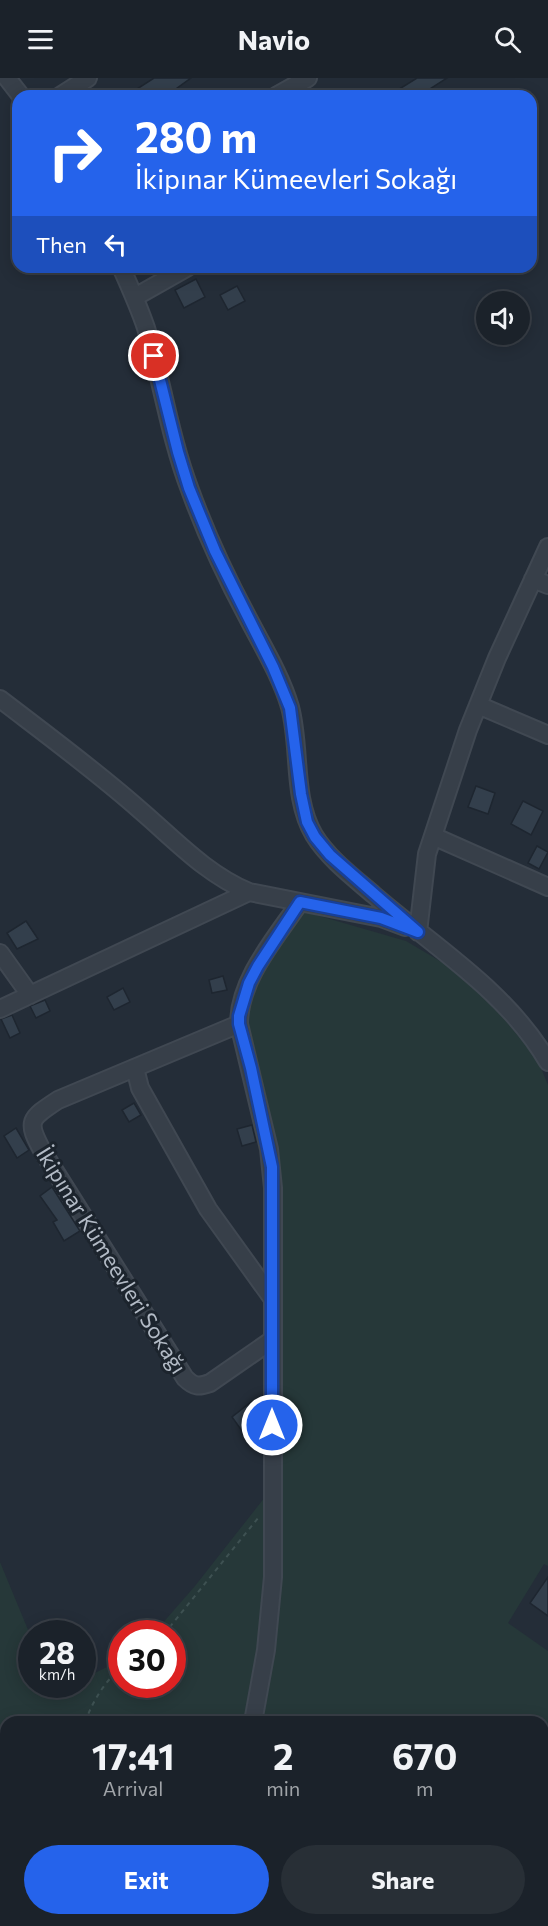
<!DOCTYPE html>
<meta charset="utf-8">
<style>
body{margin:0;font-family:Commissioner,sans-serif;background:#282f36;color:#f1f3f6;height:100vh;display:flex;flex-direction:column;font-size:22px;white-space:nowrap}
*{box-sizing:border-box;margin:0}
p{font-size:20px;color:#a0a4a8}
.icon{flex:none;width:33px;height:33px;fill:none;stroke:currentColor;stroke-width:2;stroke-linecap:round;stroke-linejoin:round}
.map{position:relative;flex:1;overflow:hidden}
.side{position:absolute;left:0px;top:1638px;width:549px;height:210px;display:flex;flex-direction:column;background:#1b222a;border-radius:18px 18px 0 0;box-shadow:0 3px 15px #0003,0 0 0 2px #393f47}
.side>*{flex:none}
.banner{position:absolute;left:12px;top:12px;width:525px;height:183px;border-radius:18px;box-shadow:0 3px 15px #0003,0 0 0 2px #393f47;background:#2563eb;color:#fff;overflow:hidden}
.fabs{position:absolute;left:476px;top:213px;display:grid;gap:12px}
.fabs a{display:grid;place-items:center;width:54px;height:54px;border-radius:50%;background:#1b222a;box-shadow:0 3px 15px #0003,0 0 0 2px #393f47;font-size:30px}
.speed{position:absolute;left:18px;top:1542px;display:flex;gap:12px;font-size:30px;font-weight:700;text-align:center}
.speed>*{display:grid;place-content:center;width:78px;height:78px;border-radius:50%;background:#1b222a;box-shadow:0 3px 15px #0003,0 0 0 2px #393f47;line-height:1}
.speed small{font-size:15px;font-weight:400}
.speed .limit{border:9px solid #d22;background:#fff;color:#111}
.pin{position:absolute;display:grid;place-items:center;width:51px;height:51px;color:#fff;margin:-26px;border:3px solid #fff;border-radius:50%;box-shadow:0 2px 6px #0007}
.me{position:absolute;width:66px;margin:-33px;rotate:0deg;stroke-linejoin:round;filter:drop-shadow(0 0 4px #0008)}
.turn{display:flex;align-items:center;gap:21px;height:126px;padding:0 24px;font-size:27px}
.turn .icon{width:78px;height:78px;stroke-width:2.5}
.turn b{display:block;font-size:42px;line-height:51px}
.then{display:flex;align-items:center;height:57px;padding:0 24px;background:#0003;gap:12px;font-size:22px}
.eta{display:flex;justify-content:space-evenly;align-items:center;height:102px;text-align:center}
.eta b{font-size:36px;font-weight:700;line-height:42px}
.primary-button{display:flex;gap:12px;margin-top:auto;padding:12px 24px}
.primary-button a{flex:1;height:69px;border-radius:36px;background:#2563eb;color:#fff;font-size:24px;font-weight:700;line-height:69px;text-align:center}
.primary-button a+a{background:#282f36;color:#f1f3f6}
header{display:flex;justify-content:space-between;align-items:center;height:78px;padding:0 24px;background:#1b222a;font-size:27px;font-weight:700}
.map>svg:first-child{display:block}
.green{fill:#263839}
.building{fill:#333f4c;stroke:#1e2630;stroke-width:1.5}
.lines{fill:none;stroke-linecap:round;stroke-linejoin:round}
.minor-casing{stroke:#404852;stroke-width:20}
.path{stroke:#3e5152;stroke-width:2;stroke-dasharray:4.5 4.5;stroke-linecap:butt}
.minor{stroke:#373f49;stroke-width:16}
.route-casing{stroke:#184099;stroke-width:15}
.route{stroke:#2563eb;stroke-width:10}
.labels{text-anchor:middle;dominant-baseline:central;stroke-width:6;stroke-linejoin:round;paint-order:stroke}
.street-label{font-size:22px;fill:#b2bac5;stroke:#1c242d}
</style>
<header><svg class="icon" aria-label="menu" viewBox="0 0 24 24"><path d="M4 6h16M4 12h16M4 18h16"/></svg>Navio<svg class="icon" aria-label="search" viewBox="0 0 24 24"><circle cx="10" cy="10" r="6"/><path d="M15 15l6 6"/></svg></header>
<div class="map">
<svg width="548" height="1848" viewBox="0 0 548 1848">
<rect width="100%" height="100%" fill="#242d38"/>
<path class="green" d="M302,833l104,30 49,29 42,39 41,52 10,24v481l-4,-2 -36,59 40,28v115l-5,8v-52h-537v198h261l-4,6h-263v-364l31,75 1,47h50l1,-9 12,-2 26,-13 1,24h50v-50l-18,-1 41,-47 70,-89 16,-86v-225l-7,-50 -28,-113 6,-25 16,-34z"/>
<path class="building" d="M154,0h37l-25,18h-40z
M417,0h30l-28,18h-31z
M196,201l9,18 -21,11 -9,-18z
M237,208l8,15 -17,9 -8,-15z
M476,708l19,7 -7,21 -20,-7z
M523,723l20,10 -12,24 -20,-11z
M537,768l11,6 -9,17 -11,-6z
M26,843l12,18 -21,10 -10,-16z
M223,898l4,14 -15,3 -3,-13z
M123,910l7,14 -16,8 -7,-13z
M45,922l5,11 -14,7 -6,-12z
M12,937l8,18 -10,5 -9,-19z
M134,1025l7,12 -12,7 -7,-12z
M252,1047l4,17 -14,4 -5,-17z
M16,1050l13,22 -12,8 -13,-22z
M52,1109l28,44 -16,10 -11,-19 4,-2 -17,-24z
M251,1324l10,15 -19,14 -10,-14z
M548,1499v39l-18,-13z"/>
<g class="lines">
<g class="minor-casing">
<path id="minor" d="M7,0l14,18
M60,18l28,-18
M276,18l32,-18
M121,189c9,20 18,40 25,61 16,53 24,110 44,162 16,44 36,87 58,128 15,29 33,58 42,89 11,41 2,91 24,128 14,23 39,42 60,60 60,52 133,96 174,167
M135,219l53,-30
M533,501l15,6
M0,621c47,36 96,72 140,111 35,30 66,64 109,82l132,26 24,9
M478,627l70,30
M433,758l115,51
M418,854l9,-78 41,-124 29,-72 51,-111
M0,875l30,42
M0,931l249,-117
M239,946l-181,76c-29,19 -32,21 -15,52l142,226c9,9 14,9 25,5l62,-43
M135,990l5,20 68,121 64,89
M253,1644l13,-72 7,-73v-389l-4,-39 -30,-125c0,-45 37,-86 61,-122
M543,1711l5,-9
M320,1842l15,6
M228,1848l1,-6
M465,1848l3,-6"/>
</g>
<path class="path" d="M164,1556l95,-117
M85,1644c8,-21 19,-40 37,-55
M5,1848l1,-6"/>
<use href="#minor" class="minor"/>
</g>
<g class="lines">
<g class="route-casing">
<path id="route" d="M154,278l24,96 11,36 26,63 58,116 17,41 11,86 6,28 8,15 15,18 88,77 -37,-14 -81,-16 -42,64 -9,17 -10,33v8l12,44 21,99v258"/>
</g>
<use href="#route" class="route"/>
</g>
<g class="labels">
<g class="street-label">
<text transform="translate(112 1182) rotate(58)">İkipınar Kümeevleri Sokağı</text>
</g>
</g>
</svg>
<div class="fabs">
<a><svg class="icon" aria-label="sound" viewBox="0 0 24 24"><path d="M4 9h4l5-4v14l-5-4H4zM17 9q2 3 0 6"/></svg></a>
</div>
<div class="speed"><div>28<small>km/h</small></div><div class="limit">30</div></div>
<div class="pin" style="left:154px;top:278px;background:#d93025"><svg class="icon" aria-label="arrive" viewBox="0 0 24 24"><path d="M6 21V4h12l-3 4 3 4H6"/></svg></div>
<svg class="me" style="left:272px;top:1347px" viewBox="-20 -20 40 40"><circle r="17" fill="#2563eb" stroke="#fff" stroke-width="3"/><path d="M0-11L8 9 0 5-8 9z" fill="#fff"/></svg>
<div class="banner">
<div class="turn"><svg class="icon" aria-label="right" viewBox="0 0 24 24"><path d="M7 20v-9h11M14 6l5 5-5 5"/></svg><div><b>280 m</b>İkipınar Kümeevleri Sokağı</div></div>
<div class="then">Then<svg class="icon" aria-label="left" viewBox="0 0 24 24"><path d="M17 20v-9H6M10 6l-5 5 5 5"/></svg></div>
</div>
<section class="side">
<div class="eta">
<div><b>17:41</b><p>Arrival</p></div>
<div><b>2</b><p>min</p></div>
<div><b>670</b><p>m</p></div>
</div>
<div class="primary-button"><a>Exit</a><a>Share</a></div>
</section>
</div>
